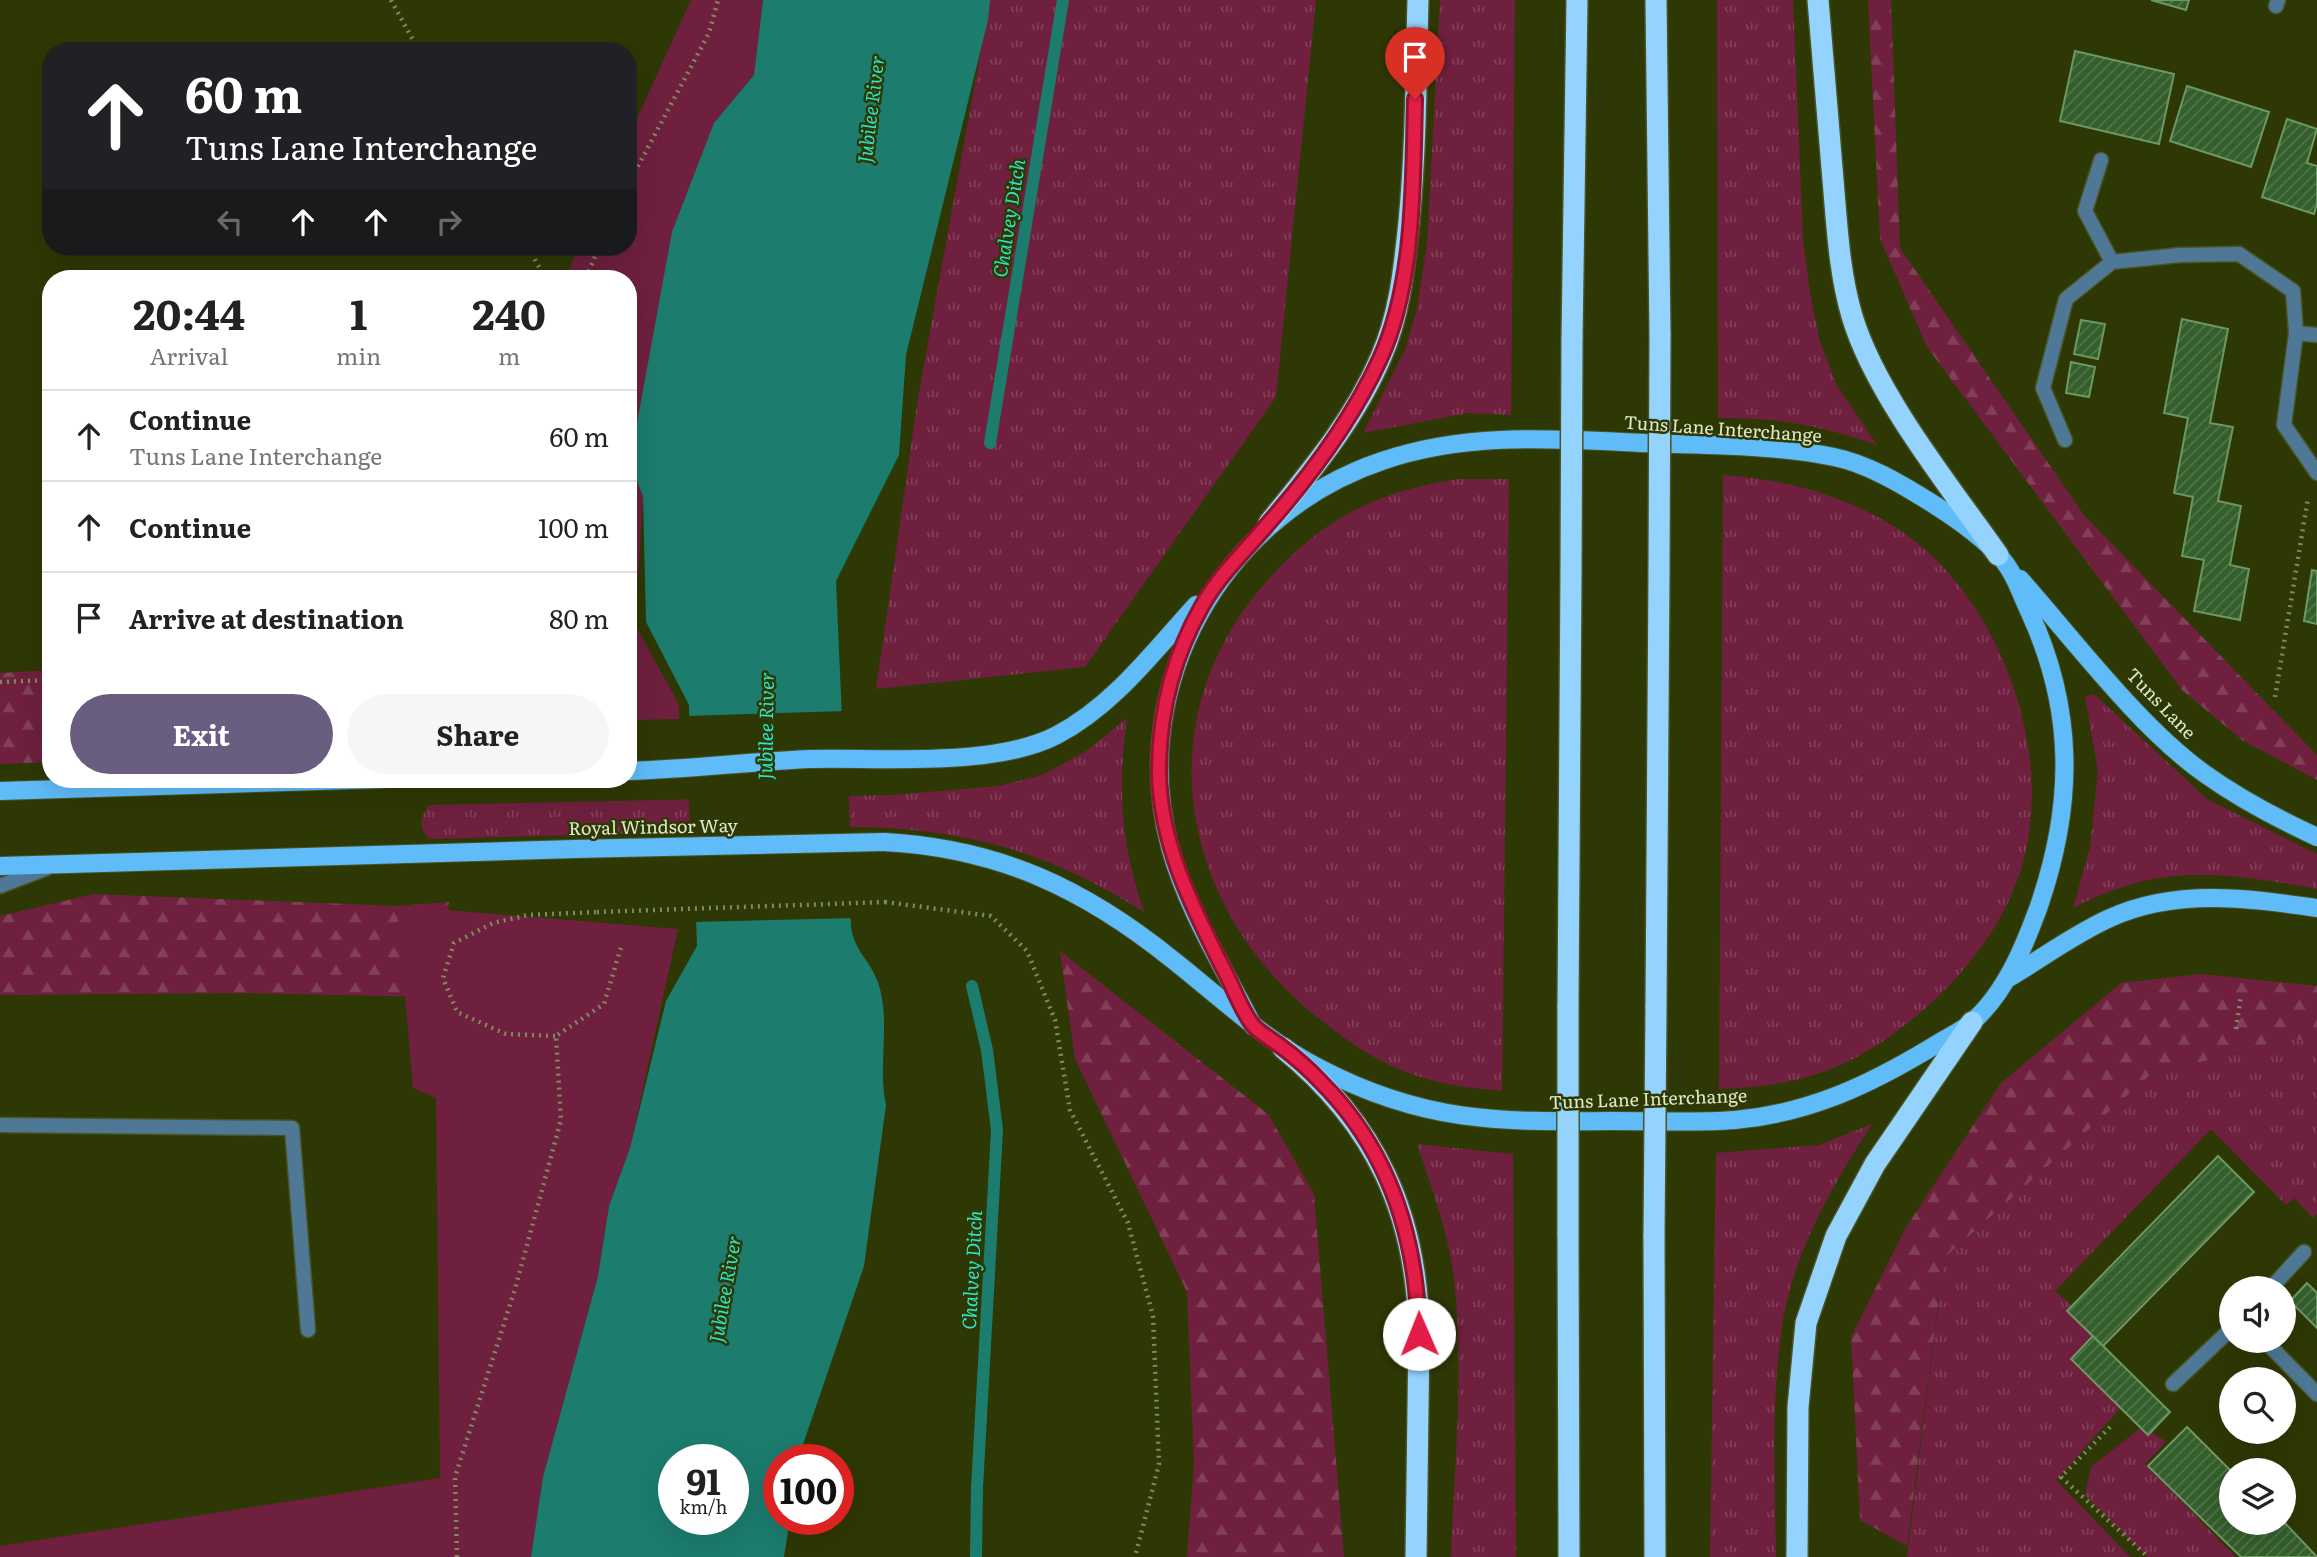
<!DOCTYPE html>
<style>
body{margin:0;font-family:Literata,serif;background:#f6f6f6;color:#222;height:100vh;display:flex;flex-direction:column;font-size:26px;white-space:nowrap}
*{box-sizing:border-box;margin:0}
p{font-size:23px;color:#767676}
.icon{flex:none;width:38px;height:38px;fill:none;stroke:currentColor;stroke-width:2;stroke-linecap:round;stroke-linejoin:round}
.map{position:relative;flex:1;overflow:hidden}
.panel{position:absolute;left:42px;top:270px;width:595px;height:518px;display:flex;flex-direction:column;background:#fff;border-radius:28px;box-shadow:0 7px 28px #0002}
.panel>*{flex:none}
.hud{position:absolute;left:42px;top:42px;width:595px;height:214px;border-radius:28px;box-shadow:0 7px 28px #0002;background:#202124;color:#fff;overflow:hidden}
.controls{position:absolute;left:2219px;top:1276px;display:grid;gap:14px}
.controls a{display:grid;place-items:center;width:77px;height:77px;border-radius:50%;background:#fff;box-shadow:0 7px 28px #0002;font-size:35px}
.speed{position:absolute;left:658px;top:1444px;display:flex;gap:14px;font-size:35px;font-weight:700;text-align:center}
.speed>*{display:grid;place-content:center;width:91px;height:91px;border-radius:50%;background:#fff;box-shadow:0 7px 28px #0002;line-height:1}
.speed small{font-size:18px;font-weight:400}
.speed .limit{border:10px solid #d22;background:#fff;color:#111}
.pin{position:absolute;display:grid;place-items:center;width:60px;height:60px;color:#fff;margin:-72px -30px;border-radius:50% 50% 50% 0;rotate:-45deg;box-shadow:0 0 7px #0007}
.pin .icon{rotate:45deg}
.me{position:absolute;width:77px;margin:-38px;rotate:359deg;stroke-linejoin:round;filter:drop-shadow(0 0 5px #0008)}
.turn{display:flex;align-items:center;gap:24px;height:147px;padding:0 28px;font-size:32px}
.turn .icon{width:91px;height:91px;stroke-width:2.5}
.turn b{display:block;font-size:49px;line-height:60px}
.lanes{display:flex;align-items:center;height:66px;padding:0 28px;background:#0003;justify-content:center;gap:35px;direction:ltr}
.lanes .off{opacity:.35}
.eta{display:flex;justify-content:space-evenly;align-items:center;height:119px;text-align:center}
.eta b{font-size:42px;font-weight:700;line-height:49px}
.action{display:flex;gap:14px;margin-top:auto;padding:14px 28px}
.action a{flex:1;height:80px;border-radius:42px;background:#6a5e80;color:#fff;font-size:28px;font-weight:700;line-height:80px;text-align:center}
.action a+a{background:#f6f6f6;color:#222}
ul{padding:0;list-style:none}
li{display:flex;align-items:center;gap:21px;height:91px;padding:0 28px;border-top:2px solid #e0e0e0}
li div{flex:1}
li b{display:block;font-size:26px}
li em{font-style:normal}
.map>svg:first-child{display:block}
.grass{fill:url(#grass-tufts)}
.forest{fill:url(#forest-firs)}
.green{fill:#6e203e}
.water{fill:#1c7d6f;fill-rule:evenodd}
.pier{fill:#2e3804}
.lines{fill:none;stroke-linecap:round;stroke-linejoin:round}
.stream{stroke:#1c7d6f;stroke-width:12}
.building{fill:url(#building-hatch);stroke:#6c9863;stroke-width:2}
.lane-casing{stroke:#4a5423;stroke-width:17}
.street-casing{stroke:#4a5423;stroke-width:17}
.primary-casing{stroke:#4a5423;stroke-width:20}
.highway-casing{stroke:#4a5423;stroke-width:24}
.path{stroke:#808a5f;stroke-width:4.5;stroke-dasharray:2 5;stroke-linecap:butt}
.lane{stroke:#4e7896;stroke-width:14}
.street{stroke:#4e7896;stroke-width:14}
.primary{stroke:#5fbcf9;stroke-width:18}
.highway{stroke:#95d3ff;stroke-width:21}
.primary-bridge-casing{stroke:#4a5423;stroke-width:20;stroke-linecap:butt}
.highway-bridge-casing{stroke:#4a5423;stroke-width:24;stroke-linecap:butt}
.path-bridge{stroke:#808a5f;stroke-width:4.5;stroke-dasharray:2 5;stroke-linecap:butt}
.primary-bridge{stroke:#5fbcf9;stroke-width:18}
.highway-bridge{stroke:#95d3ff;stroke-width:21}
.route-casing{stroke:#92132f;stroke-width:18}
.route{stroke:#e11d48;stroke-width:12}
.labels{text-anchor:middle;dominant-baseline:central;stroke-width:5;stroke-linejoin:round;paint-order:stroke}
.street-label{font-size:18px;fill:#e0e9c8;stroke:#2e3804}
.water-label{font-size:19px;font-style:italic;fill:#2ee4ca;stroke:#2e3804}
</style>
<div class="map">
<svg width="2317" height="1557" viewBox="0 0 2317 1557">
<defs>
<pattern id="grass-tufts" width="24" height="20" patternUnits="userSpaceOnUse" patternTransform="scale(1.75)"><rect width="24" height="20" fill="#6e203e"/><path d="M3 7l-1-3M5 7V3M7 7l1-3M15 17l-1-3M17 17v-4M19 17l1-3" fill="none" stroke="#824058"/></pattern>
<pattern id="forest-firs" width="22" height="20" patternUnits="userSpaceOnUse" patternTransform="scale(1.75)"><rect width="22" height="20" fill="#6e203e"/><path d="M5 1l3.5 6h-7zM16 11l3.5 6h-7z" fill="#824058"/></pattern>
<pattern id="building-hatch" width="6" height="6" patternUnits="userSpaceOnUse" patternTransform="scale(1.75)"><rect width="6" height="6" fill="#345e2c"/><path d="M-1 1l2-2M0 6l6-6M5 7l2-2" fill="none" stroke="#517549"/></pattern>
</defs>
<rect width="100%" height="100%" fill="#2e3804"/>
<path class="grass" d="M990,0h326l-40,397 -191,270 -209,22 42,-291z
M1440,0h75l-4,415 -43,-2 -105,20 42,-83 12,-41 10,-66z
M1717,0h76l10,239 7,54 10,49 17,44 40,59c-53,-19 -103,-28 -159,-27z
M1723,475c64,5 120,19 175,54 105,68 163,235 119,352 -18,49 -51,90 -88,124 -66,59 -122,82 -210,84z
M1458,479h51l-7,612c-30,-3 -59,-6 -88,-16 -33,-11 -64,-32 -91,-53 -139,-107 -180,-293 -63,-433 57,-67 112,-97 198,-110z
M2094,694l113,105 110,55v35c-96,-17 -154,-27 -244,19l17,-61 8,-76 -13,-74z
M1127,718c-10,72 -6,126 17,194 -92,-58 -169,-81 -278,-85l-437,12c-10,-13 -10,-20 0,-34l464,-10 105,-9 44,-11 43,-23z
M2291,1038l26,6v170l-4,4 -19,-20 -8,7 -75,-76 -156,162 45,40 -27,31 50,43 -67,75 74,77h-223l37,-299 205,-182z
M1872,1124c-41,64 -81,132 -91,209 -10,74 -6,150 -5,224h-66l6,-404 103,-8z
M1417,1144l96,10 3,403h-65c3,-88 13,-180 4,-268 -4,-49 -22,-98 -38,-145z
M2143,1426l23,16 -21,22 91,93h-89l-62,-62 6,-28z"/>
<path class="forest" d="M1868,0h23l9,248 184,267 233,240v25l-75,-40 -60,-50 -255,-343 -47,-108z
M51,670v92l-51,2v-91z
M94,894l303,12 52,-4 -13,95 -188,-4 -248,2v-79z
M1060,951l208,163 46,80 30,363h-157l7,-94 -7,-171 -112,-233z
M2201,974l116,12v58l-26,-6 -142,38 -205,182 -37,288 -47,-26 -9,-183 54,-108 96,-146 120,-100z"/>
<path class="green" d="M691,0h72l-9,75 -40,48 -84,338 13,36 -8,127 44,81v14l-51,1v-442h-63l14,-31h49v-109z
M397,906l281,23 -48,219 -21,58 -11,70 -55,201 -12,80h-531v-11l440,-68 -4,-380 -23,-10z"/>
<path class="water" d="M763,0h227l-2,20 -82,335 -7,100 -63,126 15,346c4,25 18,32 26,53 15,38 0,85 9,125l-22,161 -66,193 -19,1v59h11l-6,38h-253l12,-80 55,-201 11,-70 21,-58 36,-147 31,-55 -8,-241 -43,-83 -3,-125 -13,-36 42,-229 42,-109 40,-48zM674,1460h59v59h-59z"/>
<path class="pier" d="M845,711l9,207 -161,4 -7,-206z"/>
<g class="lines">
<path class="stream" d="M990,443l73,-443
M972,986l15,64 10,80 -20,358 -1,69"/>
</g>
<path class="building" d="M2151,0h38l-3,10z
M2075,51l99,23 -15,70 -99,-23z
M2187,86l82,26 -18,55 -81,-26z
M2287,119l30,10 -10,34 10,3v38l-3,10 -52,-17z
M2182,319l46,10 -18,94 23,4 -15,74 23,5 -11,59 19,4 -9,51 -46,-9 10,-51 -22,-4 11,-59 -19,-4 14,-75 -24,-5z
M2081,320l24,4 -7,35 -24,-5z
M2071,362l24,5 -6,30 -23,-4z
M2312,570l5,1v53l-13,-3z
M2218,1156l36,36 -151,154 -36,-35z
M2307,1283l10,10v35l-27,-27z
M2093,1336l77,76 -22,23 -77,-76z
M2187,1427l44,44v51h53l33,35h-76l-93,-91z"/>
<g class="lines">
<g class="lane-casing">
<path id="lane" d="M2101,160l-16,51 27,51
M2065,440l-22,-52 23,-89 46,-37 68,-7 59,-1 54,37
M0,886l47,-18
M0,1125l292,3 16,202"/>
</g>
<g class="street-casing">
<path id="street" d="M2276,6l2,-6
M2293,291l3,42 -12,92 33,48
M2296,333l21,2
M2271,1288l33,-36
M2264,1340l53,54
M2173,1384l58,-55"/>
</g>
<g class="primary-casing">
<path id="primary" d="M2020,579c54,61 120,149 185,195 35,25 73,45 112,63
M628,771c61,-2 121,-9 181,-12 71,-2 185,9 248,-24 56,-29 97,-84 139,-130
M0,791l382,-12
M884,842c115,6 201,47 289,118 48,38 92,80 146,108 105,55 180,54 295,53 40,0 81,2 121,-1 75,-7 134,-35 197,-73 12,-8 28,-15 39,-24 34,-29 53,-76 68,-117 35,-102 36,-196 -10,-295 -8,-17 -15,-39 -28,-53 -19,-22 -47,-41 -71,-56 -29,-18 -62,-38 -96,-45 -69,-14 -143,-11 -212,-15 -81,-4 -162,-8 -240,19 -158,53 -256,223 -212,386 17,63 54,121 83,179
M0,866l575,-17
M2007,979c34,-20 67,-45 103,-61 66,-30 137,-20 207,-10"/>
</g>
<g class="highway-casing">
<path id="highway" d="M1656,0l4,336
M1818,0c5,60 10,120 15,180 4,45 6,92 19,136 23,78 99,172 146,239
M1572,339l5,-339
M1269,523c42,-52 86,-104 112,-166 19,-43 23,-89 28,-135 7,-74 7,-148 9,-222
M1568,1008l3,-436
M1656,1008l3,-436
M1283,1048c93,76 134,166 136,285l-3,224
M1568,1232l1,325
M1654,1236l1,321
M1797,1557l1,-150 8,-84 30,-87 39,-72 97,-142"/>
</g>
<path class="path" d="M391,0l28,51
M628,185l81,-152 9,-33
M528,247l17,31
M586,278l13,-31
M628,666l4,3
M0,682l51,-2
M2275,697l33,-199
M885,902l106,14 36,35 28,69 15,90 58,113 25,93 6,148 -24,93
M2236,1029l5,-34
M555,1036l-49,-2 -49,-22 -14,-34 11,-35 39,-20 35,-8 69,-3
M2110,1427l-49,50 87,80
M457,1557l-2,-80 60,-188 46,-169 -5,-84 48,-32 18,-60"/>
<use href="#lane" class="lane"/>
<use href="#street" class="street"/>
<use href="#primary" class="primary"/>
<use href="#highway" class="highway"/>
<g class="primary-bridge-casing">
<path id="primary-bridge" d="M575,849l309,-7"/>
</g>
<g class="highway-bridge-casing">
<path id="highway-bridge" d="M1571,572l1,-233
M1659,572l1,-236
M1568,1008v224
M1654,1236l2,-228"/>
</g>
<path class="path-bridge" d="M597,912l288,-10"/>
<use href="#primary-bridge" class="primary-bridge"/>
<use href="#highway-bridge" class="highway-bridge"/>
</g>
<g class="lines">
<g class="route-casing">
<path id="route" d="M1415,99c-2,81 0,185 -35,260 -28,61 -69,116 -113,166 -22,26 -48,50 -65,81 -29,51 -43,108 -43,166 1,72 33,134 64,196 10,18 17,40 29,56 6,8 19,15 27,21 15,11 29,23 42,37 68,68 96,157 98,252"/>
</g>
<use href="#route" class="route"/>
</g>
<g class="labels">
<g class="street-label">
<text transform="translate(1723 428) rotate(4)">Tuns Lane Interchange</text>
<text transform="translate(2162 703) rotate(46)">Tuns Lane</text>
<text transform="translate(653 826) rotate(-1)">Royal Windsor Way</text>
<text transform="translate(1648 1098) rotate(-2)">Tuns Lane Interchange</text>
</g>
<g class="water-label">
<text transform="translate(870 109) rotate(-83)">Jubilee River</text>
<text transform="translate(1008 218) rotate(-81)">Chalvey Ditch</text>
<text transform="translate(765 726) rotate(-89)">Jubilee River</text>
<text transform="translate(971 1270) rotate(-87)">Chalvey Ditch</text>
<text transform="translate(724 1289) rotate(-80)">Jubilee River</text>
</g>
</g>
</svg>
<div class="controls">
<a><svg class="icon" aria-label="sound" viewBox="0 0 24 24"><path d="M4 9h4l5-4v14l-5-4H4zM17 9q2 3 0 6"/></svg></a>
<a><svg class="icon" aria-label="search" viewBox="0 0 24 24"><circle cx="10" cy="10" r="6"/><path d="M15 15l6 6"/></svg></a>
<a><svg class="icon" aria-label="layers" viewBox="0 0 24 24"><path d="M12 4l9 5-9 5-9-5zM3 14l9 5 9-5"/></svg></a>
</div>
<div class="speed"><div>91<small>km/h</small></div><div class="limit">100</div></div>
<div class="pin" style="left:1415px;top:99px;background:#d93025"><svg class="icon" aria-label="arrive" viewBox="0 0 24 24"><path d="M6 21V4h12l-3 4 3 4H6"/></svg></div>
<svg class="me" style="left:1419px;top:1334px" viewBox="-20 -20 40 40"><circle r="19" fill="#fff"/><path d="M0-13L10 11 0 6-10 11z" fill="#e11d48"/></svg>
<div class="hud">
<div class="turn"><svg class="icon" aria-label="ahead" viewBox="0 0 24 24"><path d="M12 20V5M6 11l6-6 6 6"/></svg><div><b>60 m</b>Tuns Lane Interchange</div></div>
<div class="lanes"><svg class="icon off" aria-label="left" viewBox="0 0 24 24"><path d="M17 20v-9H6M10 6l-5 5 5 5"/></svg><svg class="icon" aria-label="ahead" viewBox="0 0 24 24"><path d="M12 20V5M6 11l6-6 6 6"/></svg><svg class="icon" aria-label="ahead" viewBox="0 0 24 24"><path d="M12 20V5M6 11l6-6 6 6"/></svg><svg class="icon off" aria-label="right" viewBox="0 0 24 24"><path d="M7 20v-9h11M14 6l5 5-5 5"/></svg></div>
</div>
<section class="panel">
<div class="eta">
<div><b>20:44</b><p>Arrival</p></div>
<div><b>1</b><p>min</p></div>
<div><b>240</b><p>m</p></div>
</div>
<ul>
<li><svg class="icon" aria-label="ahead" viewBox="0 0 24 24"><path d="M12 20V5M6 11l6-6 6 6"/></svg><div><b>Continue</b><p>Tuns Lane Interchange</p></div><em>60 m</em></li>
<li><svg class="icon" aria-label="ahead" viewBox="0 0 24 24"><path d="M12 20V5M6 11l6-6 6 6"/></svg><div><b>Continue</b></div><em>100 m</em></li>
<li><svg class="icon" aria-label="arrive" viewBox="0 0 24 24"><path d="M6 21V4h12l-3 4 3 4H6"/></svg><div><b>Arrive at destination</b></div><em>80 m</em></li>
</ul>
<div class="action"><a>Exit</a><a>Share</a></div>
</section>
</div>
